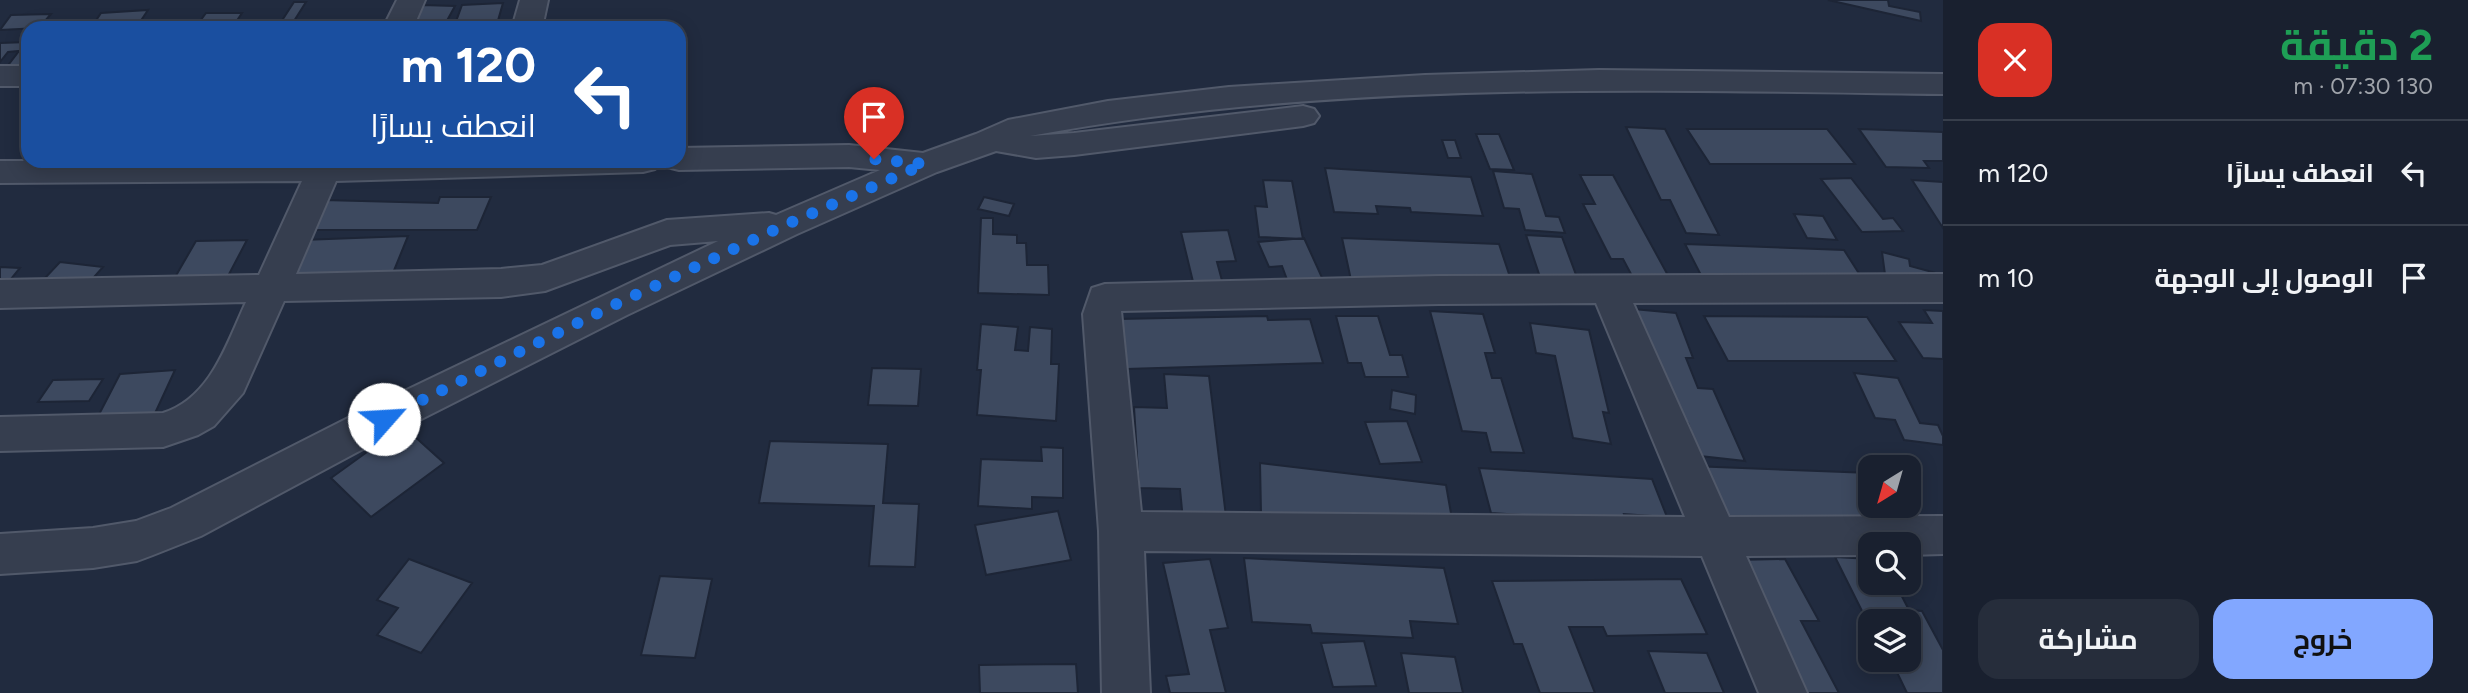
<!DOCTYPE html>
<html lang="ar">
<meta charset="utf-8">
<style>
body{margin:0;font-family:Figtree,Cairo,sans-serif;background:#262d3b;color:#f1f3f6;direction:rtl;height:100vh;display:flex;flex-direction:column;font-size:26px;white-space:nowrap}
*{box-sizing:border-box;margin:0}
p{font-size:23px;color:#9fa3aa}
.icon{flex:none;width:38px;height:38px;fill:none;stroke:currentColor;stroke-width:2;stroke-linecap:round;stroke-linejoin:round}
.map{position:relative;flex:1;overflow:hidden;direction:ltr}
.panel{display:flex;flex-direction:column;background:#19202f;width:525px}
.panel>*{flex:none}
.banner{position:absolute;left:21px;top:21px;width:665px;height:147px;border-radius:21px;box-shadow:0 4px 18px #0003,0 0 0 2px #373e4b;direction:rtl;background:#1a4fa0;color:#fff;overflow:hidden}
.needle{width:46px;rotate:217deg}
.fabs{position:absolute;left:1858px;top:455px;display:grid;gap:14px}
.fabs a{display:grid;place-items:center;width:63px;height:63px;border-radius:14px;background:#19202f;box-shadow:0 4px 18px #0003,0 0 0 2px #373e4b;font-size:35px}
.pin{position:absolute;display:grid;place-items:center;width:60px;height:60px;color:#fff;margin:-72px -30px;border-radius:50% 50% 50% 0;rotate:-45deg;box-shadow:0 0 7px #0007}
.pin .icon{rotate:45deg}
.me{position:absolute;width:77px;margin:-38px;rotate:64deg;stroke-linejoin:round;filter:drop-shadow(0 0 5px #0008)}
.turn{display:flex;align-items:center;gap:24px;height:147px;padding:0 35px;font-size:32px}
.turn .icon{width:91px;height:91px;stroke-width:2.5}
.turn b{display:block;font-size:49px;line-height:60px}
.round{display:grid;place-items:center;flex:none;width:74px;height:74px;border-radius:21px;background:#262d3b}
.summary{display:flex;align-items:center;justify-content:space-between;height:119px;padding:0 35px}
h1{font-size:42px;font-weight:700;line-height:52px;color:#1e9e55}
.primary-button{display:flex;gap:14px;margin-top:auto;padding:14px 35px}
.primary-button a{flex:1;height:80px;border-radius:21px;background:#82a7ff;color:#111;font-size:28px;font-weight:700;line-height:80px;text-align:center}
.primary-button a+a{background:#262d3b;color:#f1f3f6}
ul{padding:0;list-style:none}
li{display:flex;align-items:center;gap:21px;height:105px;padding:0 35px;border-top:2px solid #373e4b}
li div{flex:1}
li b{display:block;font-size:26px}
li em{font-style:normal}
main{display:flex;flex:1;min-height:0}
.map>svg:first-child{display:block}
.building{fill:#3d495f;stroke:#1d2536;stroke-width:2}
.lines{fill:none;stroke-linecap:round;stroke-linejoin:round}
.minor-casing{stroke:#51596a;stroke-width:4}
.minor{fill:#363e4f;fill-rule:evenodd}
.route{stroke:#1a73e8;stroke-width:12;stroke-dasharray:0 21.6}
</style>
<main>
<section class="panel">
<div class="summary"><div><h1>2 دقيقة</h1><p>130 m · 07:30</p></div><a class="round" style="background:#d93025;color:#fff"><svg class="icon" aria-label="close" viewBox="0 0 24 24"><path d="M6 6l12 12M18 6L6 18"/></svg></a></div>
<ul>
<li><svg class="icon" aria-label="left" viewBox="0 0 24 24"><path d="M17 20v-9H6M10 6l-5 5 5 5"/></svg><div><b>انعطف يسارًا</b></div><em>120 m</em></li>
<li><svg class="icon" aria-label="arrive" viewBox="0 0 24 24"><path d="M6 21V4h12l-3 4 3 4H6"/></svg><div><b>الوصول إلى الوجهة</b></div><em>10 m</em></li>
</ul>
<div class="primary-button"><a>خروج</a><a>مشاركة</a></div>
</section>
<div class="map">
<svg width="1943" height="693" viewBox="0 0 1943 693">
<rect width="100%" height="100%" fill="#212b3f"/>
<path class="building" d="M1828,0h60l1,6 31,6 1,9z
M294,2h12l-12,19 -13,1z
M503,3l-6,21 -43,3 8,-22z
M422,5l33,1 -12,22 -35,-1z
M148,10l-12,18h-45l10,-15z
M206,13h36l-10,15h-37z
M51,14l-12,14 -39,2 11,-15z
M335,22h22l-3,6h-22z
M28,42v25l-22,1 13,-17 -11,1 -8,10v-19z
M1626,127l39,2 54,106 -33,-2 -16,-33h-9z
M1687,129h140l28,35h-145z
M1859,129l84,3v29h-19l5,7 -43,-1z
M1476,134h23l15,36 -24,-1z
M1442,140h13l6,18h-13z
M1325,168l146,9 12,39 -72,-4 -1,-4 -34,-2 2,8 -44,-2z
M1493,171l39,3 14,42 13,1 6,16 -40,-3 -6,-21 -15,-1z
M1580,175h33l63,115 -37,-1 -16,-30h-12l-28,-55h12z
M1851,178l32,41 10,-1 10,13 -41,1 -41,-53z
M1263,180l29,1 11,58 -44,-2 -4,-31 12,1z
M1912,180l31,2v46z
M440,197h51l-14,33h-170l16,-30 115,3z
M984,197l30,7 -5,12 -31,-7z
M1794,214l29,2 14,24 -30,-2z
M981,218h12v16l24,1v8h9l1,22h21l1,30 -71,-2z
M1228,230l8,31 -19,1 7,26 -29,2 -14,-58z
M1526,235l36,2 20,54 -38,-2z
M408,236l-15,37 -109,4 18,-37z
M1304,238l20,44 -35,3 -7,-19 -13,1 -11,-25z
M1342,238l157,6 12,36h-160z
M247,240l-20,38 -53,1 22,-38z
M1685,244l159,6 23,36 -163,-5z
M1882,252l27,7 1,7 26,7 3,23 -53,-14z
M60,262l43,5 -15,17 -43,-6z
M0,267l20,1 -13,16h-7z
M1633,309l43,4 17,45h-7l12,30 15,1 32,72 -45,-5 -12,-33 -21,-2z
M1924,310l19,1v48l-20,-1 -24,-36 33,1z
M1430,311l53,3 12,39h-10l7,25h9l23,75 -33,-1 -5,-19 -24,-2z
M1267,316l1,4 42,-1 13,44 -197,6 -8,-50z
M1336,316h42l12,39h12l6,22h-43l-4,-14h-13z
M1704,316l163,1 29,44h-168z
M1530,323l59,7 20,83 -6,-1 8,32 -38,-6 -18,-82 -19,-3z
M981,324l37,3 -3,23 13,1 2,-24 22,2 -1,35h8l-3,57 -79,-6 4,-45h-4z
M872,368l49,1 -3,37 -50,-1z
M175,370l-24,52 -58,4 27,-52z
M1854,373l44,5 22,45 18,2 5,11v9l-39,-5 -9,-20 -20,-2z
M1164,374l45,2 19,157 -44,-2 -4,-42 -41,-1 -5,-81 33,1z
M103,379l-14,22 -51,1 15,-22z
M1392,390l24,5 -1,19 -25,-5z
M1407,421l15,41 -42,2 -15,-42z
M403,426l41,37 -73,54 -40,-39z
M770,441l118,3 -5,59 36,1 -4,63 -46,-1 5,-60 -115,-3z
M1041,447l22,1v50l-31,-1v12l-54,-3 3,-47 61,2z
M1260,463l186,22 9,51 -194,-23z
M1691,466l180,7v33h28l8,14 -193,-1z
M1479,468l173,11 15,38 -43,-3 7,21 -95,-19 -45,-3z
M1058,511l13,49 -85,15 -11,-50z
M1835,557l36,2v24h24l14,27 13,1 21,39v43h-36l-16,-33h18v-39h-38v8z
M1244,558l200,10 14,56 -48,-3 3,17 -101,-5 -2,-8 -58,-3z
M409,559l63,24 -51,70 -44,-18 21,-27 -21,-8z
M1210,559l18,69 -18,2 16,63h-56l-4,-17 23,-2 -26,-111z
M1785,559l34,62h-18l38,72h-61l-42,-133z
M660,576l52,3 -17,79 -54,-3z
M1681,579l26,55 -100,2 -4,-9h-34l26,66h-55l-18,-49h-8l-22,-63z
M1364,641l12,45 -43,1 -12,-44z
M1648,651l59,2 17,40h-59z
M1401,653l54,4 8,36h-54z
M1076,664l2,29h-98l-1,-28z"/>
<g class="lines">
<g class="minor-casing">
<path id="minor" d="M397,0h28l-12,28h-30z
M520,0h28l-6,28h-30z
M0,66h28v20h-28z
M1599,70l344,4v20c-305,-4 -612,-14 -913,42l44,-3 229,-27 11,3 5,7 -5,7 -11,3 -229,29 -38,3 -40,-7 -59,21 -140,62 -170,81 -251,127 -175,94 -48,19 -16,6 -44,7 -93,6v-40l93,-6 43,-7 35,-13 177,-90 370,-177 -48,4 -125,46 -44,6 -217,4 -41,92 -29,33 -16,9 -35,12 -163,4v-34l163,-4c48,-15 64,-70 83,-111l-246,6v-28l259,-5 43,-94 -302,2v-22h660l-5,8 -12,3 -307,9 -40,93 205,-5 41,-4 125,-45 102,-7 7,2 104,-45 -31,-3 -170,3 -12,-3 -3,-6h15v-13l170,-3 74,8 53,-19 32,-14 100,-19 121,-14 196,-12z
M1943,274v28l-310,1 96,214 214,-1v38l-34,1v-11h-38v11l-125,1 61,137h-48l-57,-137 -558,-5 6,142h-48l-3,-162 -16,-217 9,-26 13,-4 334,-8zM1596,303l89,214 -544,-5 -20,-201 318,-7z"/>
</g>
<use href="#minor" class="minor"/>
</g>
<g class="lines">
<path class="route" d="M384,419l230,-114 171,-80 140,-61 -51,-5"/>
</g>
</svg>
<div class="fabs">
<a><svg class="needle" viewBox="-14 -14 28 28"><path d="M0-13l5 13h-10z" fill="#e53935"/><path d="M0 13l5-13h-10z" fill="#9fa3aa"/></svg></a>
<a><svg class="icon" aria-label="search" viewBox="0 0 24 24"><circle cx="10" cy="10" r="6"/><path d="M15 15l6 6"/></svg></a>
<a><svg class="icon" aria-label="layers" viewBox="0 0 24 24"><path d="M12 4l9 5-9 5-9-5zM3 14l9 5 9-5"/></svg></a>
</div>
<div class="pin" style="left:874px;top:159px;background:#d93025"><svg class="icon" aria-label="arrive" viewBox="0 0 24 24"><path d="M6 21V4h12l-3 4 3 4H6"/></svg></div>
<svg class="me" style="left:384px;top:419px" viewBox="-20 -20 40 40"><circle r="19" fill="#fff"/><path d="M0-13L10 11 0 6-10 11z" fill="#1a73e8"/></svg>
<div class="banner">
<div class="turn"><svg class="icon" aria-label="left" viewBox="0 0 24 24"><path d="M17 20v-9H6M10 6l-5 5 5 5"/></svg><div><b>120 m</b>انعطف يسارًا</div></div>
</div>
</div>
</main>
